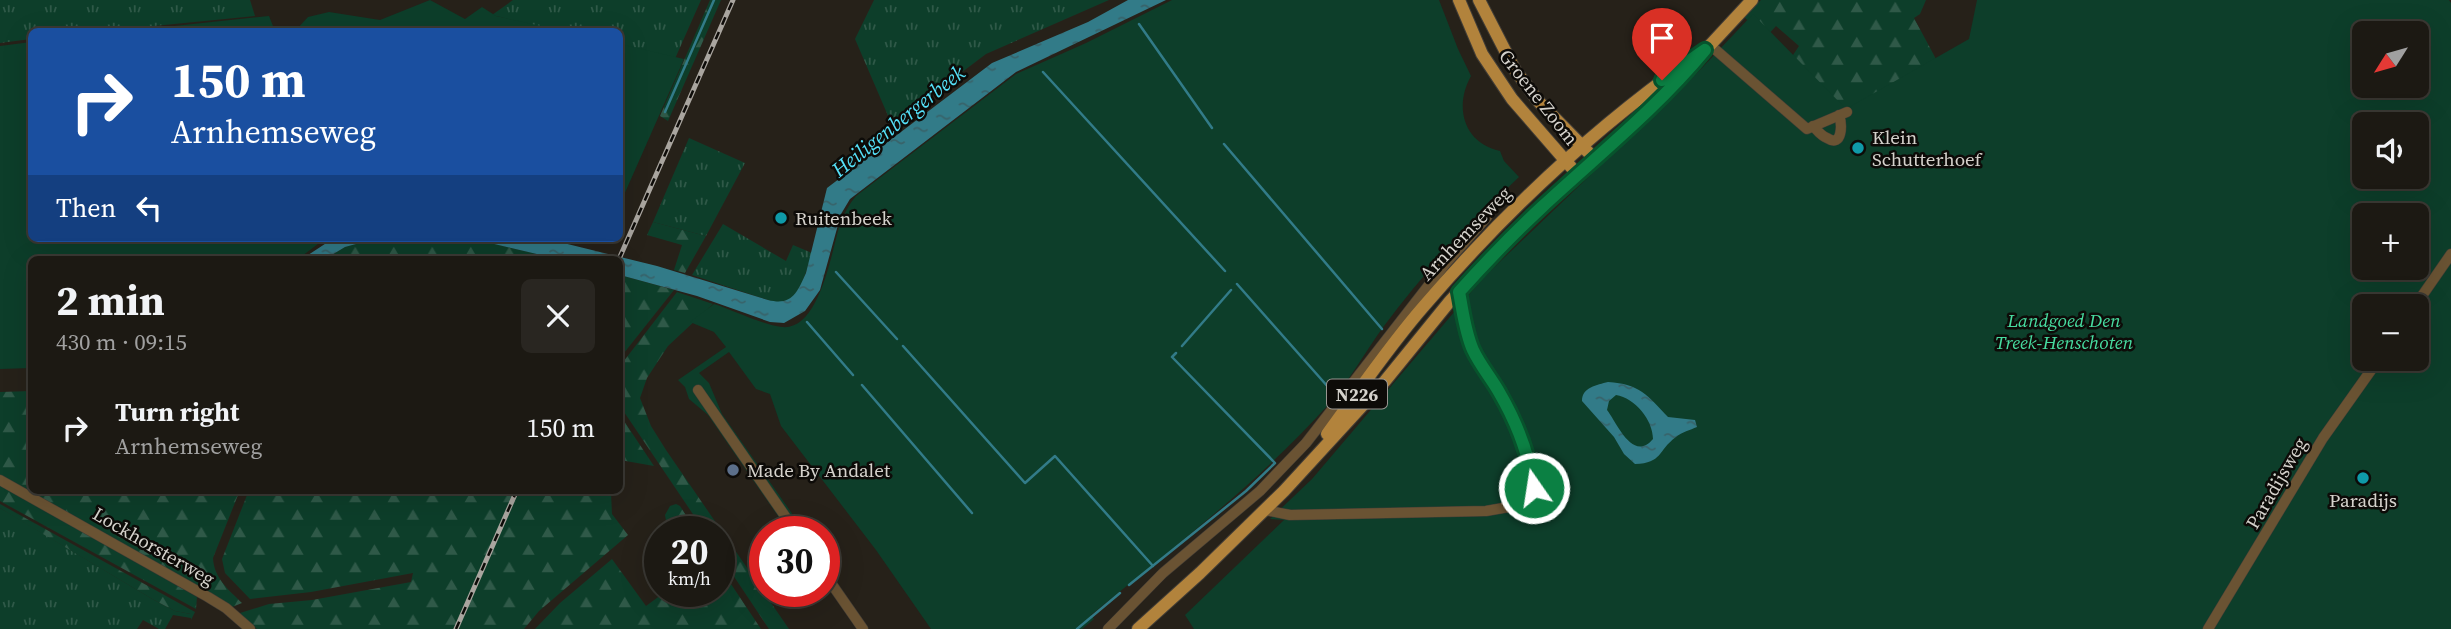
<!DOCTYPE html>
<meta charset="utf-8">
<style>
body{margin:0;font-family:"Source Serif 4",serif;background:#292621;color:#f1f3f6;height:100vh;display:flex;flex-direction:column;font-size:26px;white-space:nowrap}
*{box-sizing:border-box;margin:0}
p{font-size:23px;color:#a0a0a0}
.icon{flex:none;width:38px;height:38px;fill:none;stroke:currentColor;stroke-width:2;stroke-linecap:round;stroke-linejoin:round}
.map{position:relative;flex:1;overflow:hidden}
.sheet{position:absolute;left:28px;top:256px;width:595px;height:238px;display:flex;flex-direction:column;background:#1c1913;border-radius:10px;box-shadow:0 7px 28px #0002,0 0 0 2px #3a3833}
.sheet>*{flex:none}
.top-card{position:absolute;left:28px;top:28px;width:595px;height:214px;border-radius:10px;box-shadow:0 7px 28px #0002,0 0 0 2px #3a3833;background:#1a4fa0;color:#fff;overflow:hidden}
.needle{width:46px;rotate:233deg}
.buttons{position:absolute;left:2352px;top:21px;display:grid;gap:14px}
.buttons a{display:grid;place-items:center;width:77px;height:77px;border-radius:10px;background:#1c1913;box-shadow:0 7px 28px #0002,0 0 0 2px #3a3833;font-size:35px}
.speed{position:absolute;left:644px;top:516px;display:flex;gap:14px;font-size:35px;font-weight:700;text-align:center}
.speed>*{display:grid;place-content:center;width:91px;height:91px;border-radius:50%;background:#1c1913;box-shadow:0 7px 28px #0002,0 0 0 2px #3a3833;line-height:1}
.speed small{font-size:18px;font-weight:400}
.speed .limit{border:10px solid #d22;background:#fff;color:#111}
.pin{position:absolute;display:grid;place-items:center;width:60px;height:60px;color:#fff;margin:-72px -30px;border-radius:50% 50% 50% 0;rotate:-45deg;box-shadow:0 0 7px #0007}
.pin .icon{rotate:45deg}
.me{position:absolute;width:77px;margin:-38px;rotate:347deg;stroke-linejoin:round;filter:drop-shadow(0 0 5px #0008)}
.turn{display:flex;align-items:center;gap:24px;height:147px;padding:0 28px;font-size:32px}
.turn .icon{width:91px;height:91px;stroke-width:2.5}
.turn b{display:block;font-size:49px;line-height:60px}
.then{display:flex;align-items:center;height:66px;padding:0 28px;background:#0003;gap:14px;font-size:26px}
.round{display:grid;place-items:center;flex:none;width:74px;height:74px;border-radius:10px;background:#292621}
.summary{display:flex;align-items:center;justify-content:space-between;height:119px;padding:0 28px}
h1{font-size:42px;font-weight:700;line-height:52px}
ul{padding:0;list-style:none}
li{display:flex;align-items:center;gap:21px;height:105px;padding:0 28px}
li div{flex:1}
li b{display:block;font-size:26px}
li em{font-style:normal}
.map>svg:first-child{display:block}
.grass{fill:url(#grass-tufts)}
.forest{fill:url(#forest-firs)}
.park{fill:#0d3e2a;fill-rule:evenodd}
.water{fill:url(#water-ripples);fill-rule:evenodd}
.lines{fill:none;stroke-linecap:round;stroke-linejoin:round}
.stream{stroke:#327b88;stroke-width:2.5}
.minor-casing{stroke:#423d36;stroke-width:11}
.major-casing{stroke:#423d36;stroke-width:14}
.minor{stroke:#6a5333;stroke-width:10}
.major{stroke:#b2833c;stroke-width:12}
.rail-casing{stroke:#a9a59f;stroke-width:5}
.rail{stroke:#0d0b08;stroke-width:2.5;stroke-dasharray:8;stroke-linecap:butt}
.route-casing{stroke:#07532c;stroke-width:18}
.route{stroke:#0b8043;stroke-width:12}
.culture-dot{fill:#0f9aa8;stroke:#0d0b08;stroke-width:2.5}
.service-dot{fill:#5c6f8a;stroke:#0d0b08;stroke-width:2.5}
.labels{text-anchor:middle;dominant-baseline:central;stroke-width:5;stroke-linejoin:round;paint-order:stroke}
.shield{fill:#0d0b08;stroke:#999691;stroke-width:2}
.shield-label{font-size:18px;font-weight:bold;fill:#d5d2cc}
.street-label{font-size:19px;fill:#d5d2cc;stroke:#0d0b08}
.poi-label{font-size:19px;fill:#d5d2cc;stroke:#0d0b08;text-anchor:start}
.park-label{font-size:19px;font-style:italic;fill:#47dca0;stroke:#0d0b08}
.water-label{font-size:21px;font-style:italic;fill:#55e1f9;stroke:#0d0b08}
</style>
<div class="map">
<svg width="2451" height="629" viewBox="0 0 2451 629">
<defs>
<pattern id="grass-tufts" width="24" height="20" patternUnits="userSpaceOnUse" patternTransform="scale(1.75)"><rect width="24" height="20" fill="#0d3e2a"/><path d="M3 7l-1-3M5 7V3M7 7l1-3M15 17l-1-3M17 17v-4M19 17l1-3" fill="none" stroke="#2f5948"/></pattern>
<pattern id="forest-firs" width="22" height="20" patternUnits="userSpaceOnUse" patternTransform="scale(1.75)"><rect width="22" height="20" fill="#0d3e2a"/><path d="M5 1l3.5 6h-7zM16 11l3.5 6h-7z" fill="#2f5948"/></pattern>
<pattern id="water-ripples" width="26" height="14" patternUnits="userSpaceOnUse" patternTransform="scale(1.75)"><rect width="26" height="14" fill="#327b88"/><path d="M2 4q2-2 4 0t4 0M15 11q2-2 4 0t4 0" fill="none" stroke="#38636a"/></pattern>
</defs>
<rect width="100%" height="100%" fill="#262119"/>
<path class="grass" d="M0,0h250l5,16 -111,11v4l-112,1 -1,7 -31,4z
M513,0h188l-27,61 -54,-13v-16l-65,-1 -63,-16z
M874,0h235l-123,54 -94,71 -37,-86z
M689,138l56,25 -39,73 -53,-14z
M723,224l63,37 7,-16 19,8c-5,15 -11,43 -27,49 -6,2 -11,0 -17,-2l-76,-25z
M0,508l154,92 21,11 16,3v4l-18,-3 -8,14h-6l-16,-9 -6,9h-137z"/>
<path class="forest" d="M710,0h11l-53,121 -8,-5z
M1761,0h165l-6,14 -6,4 22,41 -90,52 -55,-53 8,-12 -23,-20 -10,11 -22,-20z
M653,222l53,14 -21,37 -11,-3 8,-25 -35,-10z
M378,238h91l89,21h-233l20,-12z
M620,275l54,15 -54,68z
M677,292l36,12 -45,42 -21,32 -7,20 11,28 15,24 123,179h-20l-50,-75v-22h-14l-85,-126v-40z
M31,391l1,99h208l-27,68c1,20 15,31 29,45l-10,4 -232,-132v-83z
M620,415l34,51 -34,-6z
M0,485l197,112 -1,12 -196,-108z
M249,490h360l2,3 1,21 16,21 -89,76 -15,18h-267l-17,-16 29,-9 43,-4 99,-18 2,-9 -102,19 -61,7 -25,-26 -3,-14z
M0,504l195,108 -4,8v-6l-16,-3 -21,-11 -138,-82 -16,-10z
M676,504l4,2 17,26h-29l-3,-17 5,-9z
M612,559l34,47 19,-14h54v-26l42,63h-226l25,-26z"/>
<path class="park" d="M430,0l35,19 17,-12 14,9 68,15h-269l13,-14 21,-5 51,8z
M1172,0h267l19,49 13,27c-17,30 -8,67 29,75l4,10 15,16c-49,46 -95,95 -135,149 -19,26 -34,54 -55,78 -72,80 -155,143 -238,211l3,4 -12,10h-151l-55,-79 -95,-124 -11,-32 -14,-5 -27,-37 -30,21 10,10 13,31 83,118h-16l-81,-117 -19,-16 -4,-12 -7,-7 48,-33 -12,-15 -24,-10 24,-18c19,6 49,21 68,23 38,4 50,-78 58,-103 4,-10 9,-20 16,-28l160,-122 70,-31z
M1977,0h472l2,3v626h-1257l-9,-14 99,-95 -14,-1 42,-40 172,-202 215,-206 54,-57 93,95 123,-70zM2364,33h53v53h-53zM2364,124h53v53h-53zM2364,215h53v53h-53zM2364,306h53v53h-53z
M269,16l6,15 -129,1v-3z
M31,42l1,196h294l-28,21h-266l-1,109 -31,1v-323z
M620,44l64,15 -64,145z"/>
<path class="water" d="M1128,0h38l-150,72 -166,127 -9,15 -21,76 -15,21 -21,12 -14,-1 -73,-26 -77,-21v-16h-62l-89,-21h74l114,28 111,34c24,6 29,-7 38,-27l21,-85 165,-125 96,-41z
M334,238h44l-33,9 -20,12h-23z
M1608,382c32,2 39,13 60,35l27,3 2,7c-7,3 -15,5 -21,10 -19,14 -13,26 -41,27l-11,-10 -10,-17 -32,-36c0,-14 15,-16 26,-19zM1616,395c19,3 37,25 37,44 -20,24 -36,-16 -46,-29l2,-9z"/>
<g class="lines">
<path class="stream" d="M1139,24l73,104
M1043,72l182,199
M665,112l49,-112
M1224,144l158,185
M836,272l61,67
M1237,284l92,104
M807,322l46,53
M903,346l122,137 30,-27 98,110
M1182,346l49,-56
M862,385l110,128
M1129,585l117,-94 29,-28 -103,-106 4,-4
M1077,629l43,-36"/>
<g class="minor-casing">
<path id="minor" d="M1710,45l97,84 40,-17
M1813,126c4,4 8,10 14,12 16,10 15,-14 12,-23
M2415,306l36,-52
M698,390l98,142
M0,480l208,117 18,11 24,21
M1265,510l25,5 196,-4 34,-6 14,-17c-5,-33 -18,-67 -35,-96 -8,-14 -19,-27 -26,-42 -8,-18 -10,-39 -14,-58
M824,573l39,56
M1108,629l55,-56 97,-82 46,-48 140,-180 41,-46
M2208,629l115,-191 56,-79"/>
</g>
<g class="major-casing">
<path id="major" d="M1459,0l23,54 30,45 59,68
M1479,0l36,70 24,32 49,50
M1327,434c32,-43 62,-88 97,-128 79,-92 168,-176 267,-246
M1138,629l62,-56 84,-82 101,-110 65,-80 38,-41 52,-52 109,-97 103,-111"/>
</g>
<use href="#minor" class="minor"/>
<use href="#major" class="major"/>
<g class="rail-casing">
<path id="rail" d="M619,259l114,-259
M456,629l61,-139"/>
</g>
<use href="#rail" class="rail"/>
</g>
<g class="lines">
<g class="route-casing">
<path id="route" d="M1534,488c-5,-33 -18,-67 -35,-96 -8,-14 -19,-27 -26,-42 -8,-18 -10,-38 -14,-58 26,-29 54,-58 83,-85 55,-51 115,-99 163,-157l-43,30"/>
</g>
<use href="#route" class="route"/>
</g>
<g class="culture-dot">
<circle cx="1858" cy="148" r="7"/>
<circle cx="781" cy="218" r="7"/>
<circle cx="2363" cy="478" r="7"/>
</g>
<circle class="service-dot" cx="733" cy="470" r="7"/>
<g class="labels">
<rect class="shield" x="1327" y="379.5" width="60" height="29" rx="5"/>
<g class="shield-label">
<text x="1357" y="394">N226</text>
</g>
<g class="street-label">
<text transform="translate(1539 97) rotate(52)">Groene Zoom</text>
<text transform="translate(1465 233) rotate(-46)">Arnhemseweg</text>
<text transform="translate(2276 483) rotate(-60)">Paradijsweg</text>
<text transform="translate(154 546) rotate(30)">Lockhorsterweg</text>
</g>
<g class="poi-label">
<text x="1872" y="137">Klein<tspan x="1872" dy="22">Schutterhoef</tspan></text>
<text x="795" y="218">Ruitenbeek</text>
<text x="747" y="470">Made By Andalet</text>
<text x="2363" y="500" text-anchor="middle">Paradijs</text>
</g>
<g class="park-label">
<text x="2064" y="320">Landgoed Den<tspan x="2064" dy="22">Treek-Henschoten</tspan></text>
</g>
<g class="water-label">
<text transform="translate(898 121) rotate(-39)">Heiligenbergerbeek</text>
</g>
</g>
</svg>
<div class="buttons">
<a><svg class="needle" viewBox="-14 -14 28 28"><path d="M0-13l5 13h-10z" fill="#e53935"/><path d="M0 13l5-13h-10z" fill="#a0a0a0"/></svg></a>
<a><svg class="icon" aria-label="sound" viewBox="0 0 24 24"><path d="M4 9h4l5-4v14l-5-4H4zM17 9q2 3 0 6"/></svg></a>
<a>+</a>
<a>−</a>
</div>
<div class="speed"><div>20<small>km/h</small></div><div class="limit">30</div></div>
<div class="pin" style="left:1662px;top:80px;background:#d93025"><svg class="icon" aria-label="arrive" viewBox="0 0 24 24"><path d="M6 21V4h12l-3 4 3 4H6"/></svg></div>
<svg class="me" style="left:1534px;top:488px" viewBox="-20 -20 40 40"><circle r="17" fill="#0b8043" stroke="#fff" stroke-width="3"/><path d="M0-11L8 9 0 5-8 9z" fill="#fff"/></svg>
<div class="top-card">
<div class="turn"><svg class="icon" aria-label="right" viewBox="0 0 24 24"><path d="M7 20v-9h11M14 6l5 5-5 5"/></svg><div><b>150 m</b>Arnhemseweg</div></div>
<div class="then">Then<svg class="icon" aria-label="left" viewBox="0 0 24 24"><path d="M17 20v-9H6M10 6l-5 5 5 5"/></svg></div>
</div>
<section class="sheet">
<div class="summary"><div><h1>2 min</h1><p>430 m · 09:15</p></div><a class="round"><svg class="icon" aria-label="close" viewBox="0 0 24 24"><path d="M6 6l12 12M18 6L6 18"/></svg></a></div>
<ul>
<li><svg class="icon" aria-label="right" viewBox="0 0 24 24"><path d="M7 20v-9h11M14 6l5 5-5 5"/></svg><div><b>Turn right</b><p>Arnhemseweg</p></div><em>150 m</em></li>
</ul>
</section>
</div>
